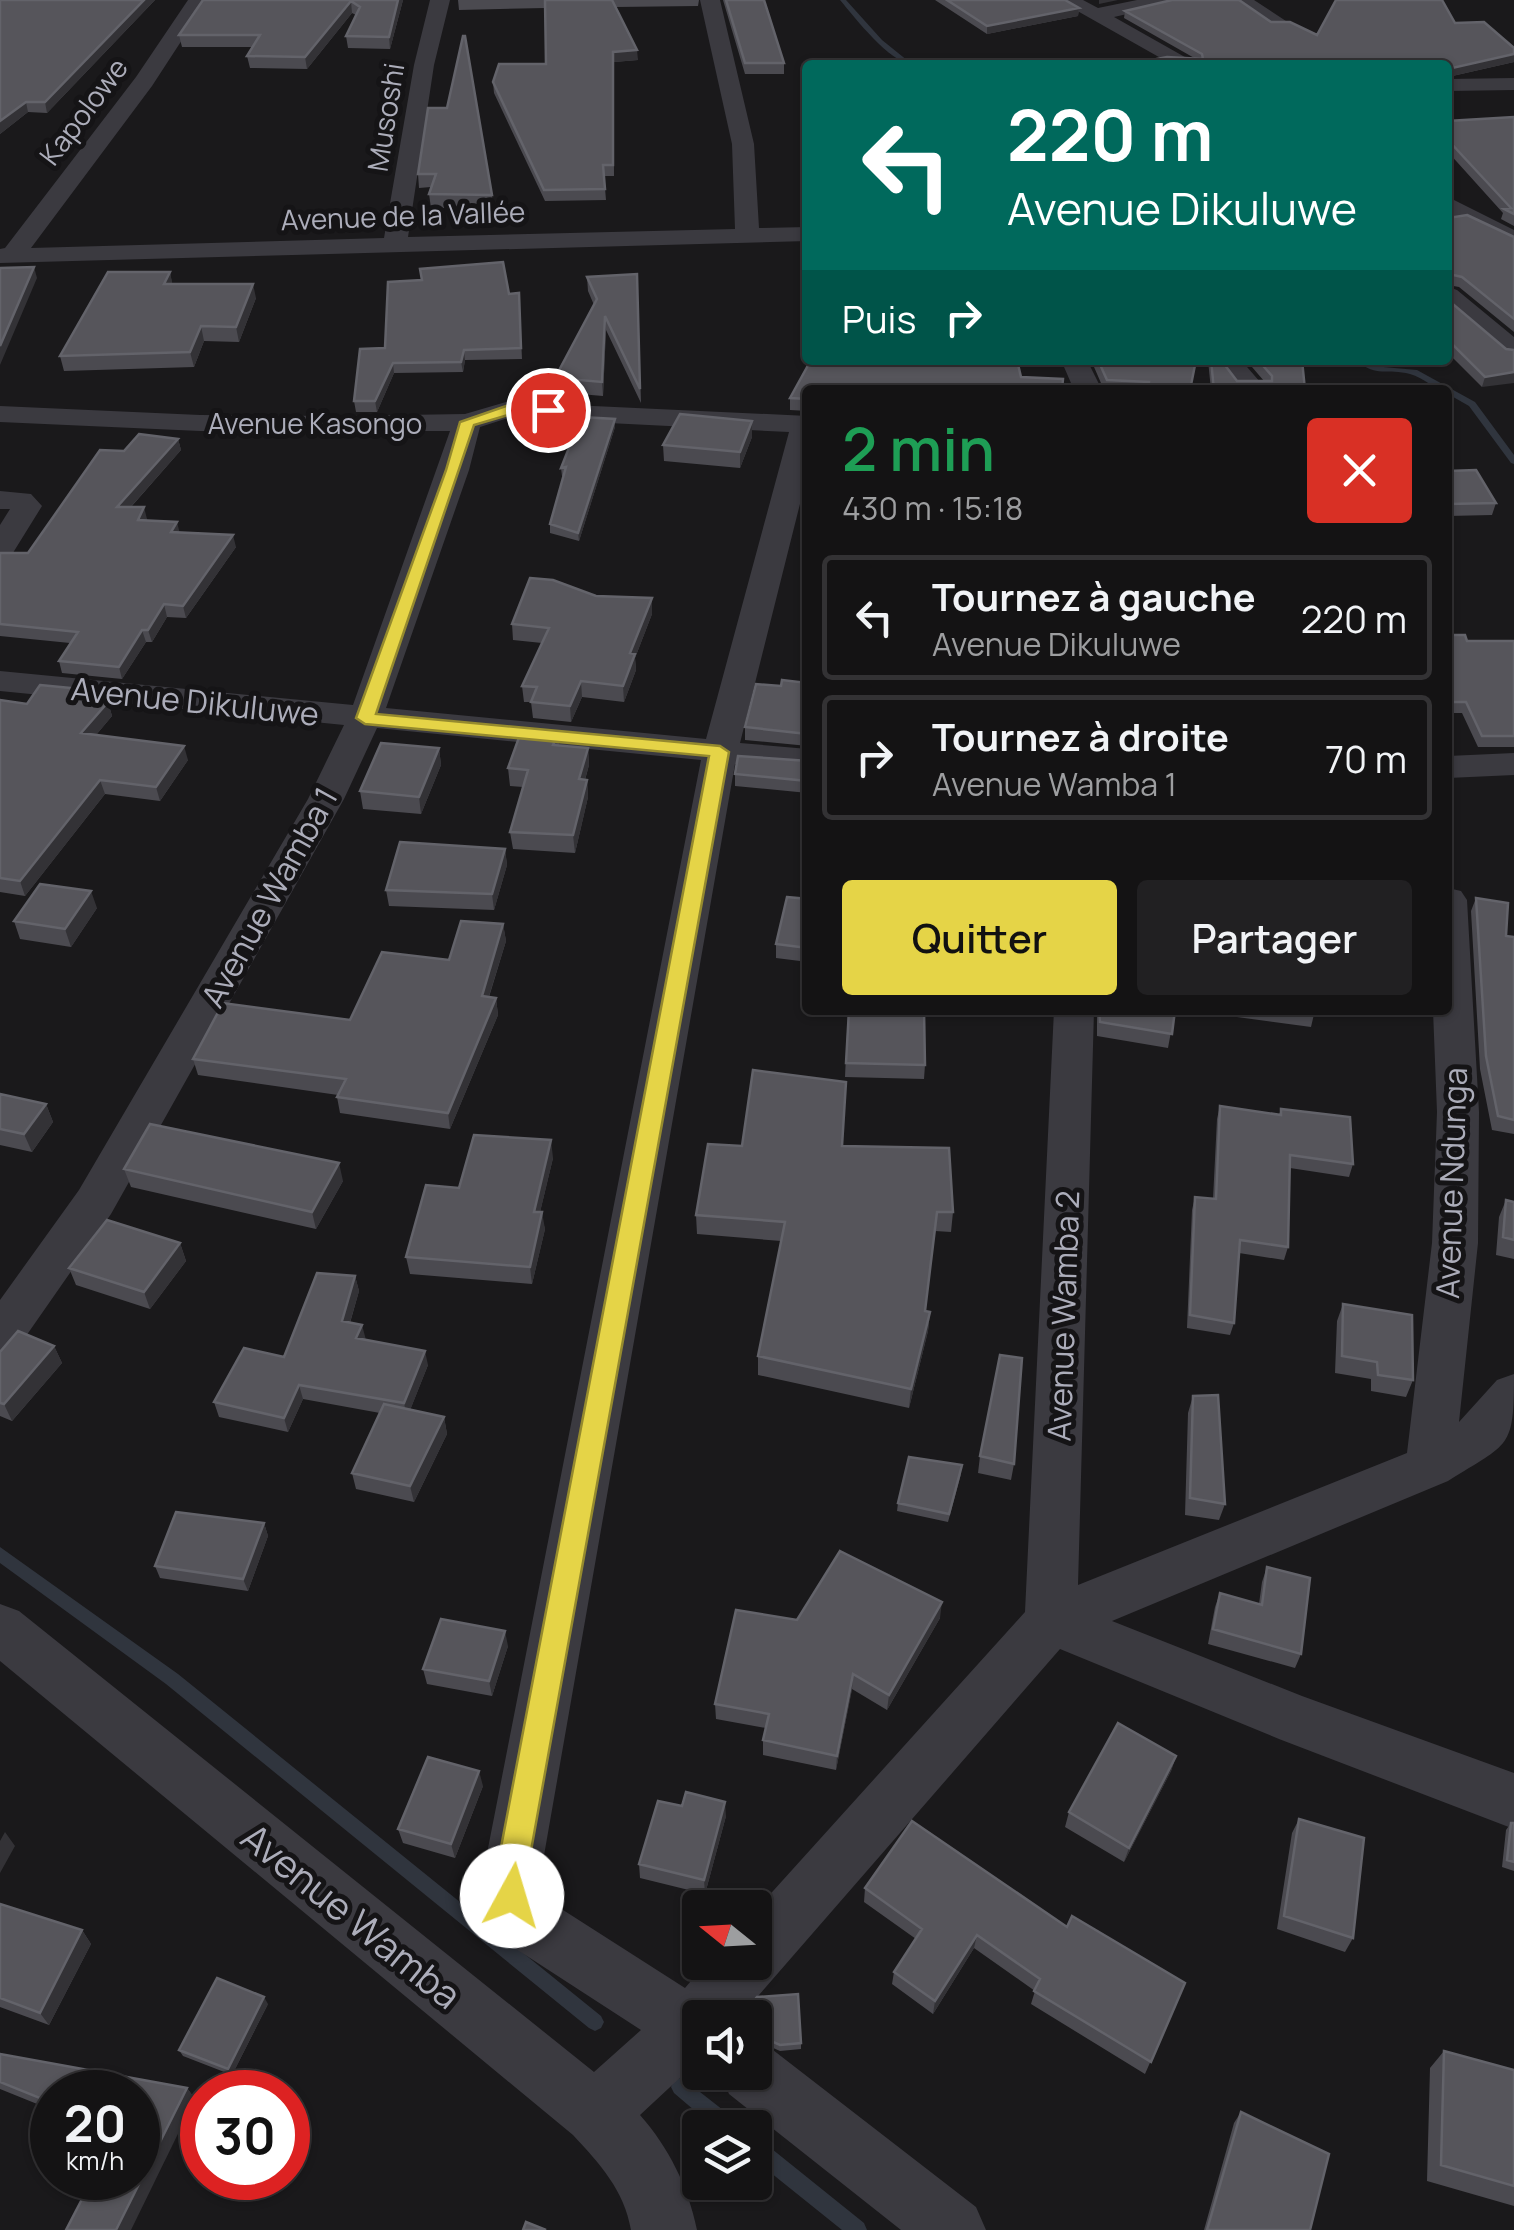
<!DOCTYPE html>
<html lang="fr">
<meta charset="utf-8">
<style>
body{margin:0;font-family:Manrope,sans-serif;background:#212022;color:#f1f3f6;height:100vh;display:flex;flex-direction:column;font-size:38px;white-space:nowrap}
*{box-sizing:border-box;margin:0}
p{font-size:32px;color:#9d9ea0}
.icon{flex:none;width:55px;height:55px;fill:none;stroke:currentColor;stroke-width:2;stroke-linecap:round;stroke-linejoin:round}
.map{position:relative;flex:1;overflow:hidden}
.details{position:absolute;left:802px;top:385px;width:650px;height:630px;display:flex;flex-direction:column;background:#141314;border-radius:10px;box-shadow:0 2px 8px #0004,0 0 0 2px #333234}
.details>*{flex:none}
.top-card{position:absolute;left:802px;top:60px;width:650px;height:305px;border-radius:10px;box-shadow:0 2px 8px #0004,0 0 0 2px #333234;background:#00695c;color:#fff;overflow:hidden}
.needle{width:65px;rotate:288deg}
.tools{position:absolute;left:682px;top:1890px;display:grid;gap:20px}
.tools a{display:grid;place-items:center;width:90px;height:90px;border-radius:10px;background:#141314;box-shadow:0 2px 8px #0004,0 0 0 2px #333234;font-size:50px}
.speed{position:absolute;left:30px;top:2070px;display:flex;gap:20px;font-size:50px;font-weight:700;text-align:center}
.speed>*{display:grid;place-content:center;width:130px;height:130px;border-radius:50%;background:#141314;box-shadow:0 2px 8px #0004,0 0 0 2px #333234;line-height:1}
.speed small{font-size:25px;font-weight:400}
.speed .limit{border:15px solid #d22;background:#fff;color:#111}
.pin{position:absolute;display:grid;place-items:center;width:85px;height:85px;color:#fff;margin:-42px;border:5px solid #fff;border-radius:50%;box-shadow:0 2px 10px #0007}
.me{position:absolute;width:110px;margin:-55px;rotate:6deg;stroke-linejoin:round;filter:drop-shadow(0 0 8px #0008)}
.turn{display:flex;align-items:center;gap:35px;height:210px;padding:0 40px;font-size:45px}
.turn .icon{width:130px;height:130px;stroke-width:2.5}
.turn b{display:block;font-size:70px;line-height:85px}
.then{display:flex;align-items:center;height:95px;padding:0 40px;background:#0003;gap:20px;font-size:38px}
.round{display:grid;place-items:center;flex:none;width:105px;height:105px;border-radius:10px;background:#212022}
.summary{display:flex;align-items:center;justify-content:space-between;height:170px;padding:0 40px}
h1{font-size:60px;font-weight:600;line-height:75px;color:#1e9e55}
.primary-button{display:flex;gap:20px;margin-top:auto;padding:20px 40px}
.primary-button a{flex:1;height:115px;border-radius:10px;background:#e5d447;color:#111;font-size:40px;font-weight:600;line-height:115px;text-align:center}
.primary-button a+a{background:#212022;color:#f1f3f6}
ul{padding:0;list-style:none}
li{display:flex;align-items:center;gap:30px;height:125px;margin:0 20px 15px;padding:0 20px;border:5px solid #333234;border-radius:10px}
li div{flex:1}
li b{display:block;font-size:38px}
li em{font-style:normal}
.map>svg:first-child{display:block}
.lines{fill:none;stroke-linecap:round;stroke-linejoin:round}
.stream{fill:#30353e;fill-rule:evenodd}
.street{fill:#3b3a40;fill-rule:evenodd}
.wall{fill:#4b4a50}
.shaded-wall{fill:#333236}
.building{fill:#56555b;stroke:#63636a;stroke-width:2.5}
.route{fill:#e5d447;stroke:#958a2e;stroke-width:2.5}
.labels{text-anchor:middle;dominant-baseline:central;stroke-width:10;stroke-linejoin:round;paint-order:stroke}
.far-street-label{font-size:28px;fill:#acadba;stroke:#151416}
.street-label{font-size:32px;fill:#acadba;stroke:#151416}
.near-street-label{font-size:38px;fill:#acadba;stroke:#151416}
</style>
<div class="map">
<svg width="1514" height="2230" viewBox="0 0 1514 2230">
<rect width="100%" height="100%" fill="#1a191b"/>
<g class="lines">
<path class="stream" d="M840,0h6l36,40 31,25c-24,-3 -57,-46 -73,-65z
M1357,360h9l6,6 45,4 58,32 39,53v9l-3,-1 -42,-57 -21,-12v-4c-15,-1 -24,-12 -38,-16 -22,-6 -35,4 -53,-14z
M0,1547l178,127 423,342 3,6 -3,6 -6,3 -6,-3 -423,-344 -166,-121z
M680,2078l6,3 51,40 2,7h-24l-41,-35 -3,-6 3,-6z
M755,2139l7,2 102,82 3,7h-25l-87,-70z"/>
<path class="street" d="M188,0h20l-56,86 -121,162 353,-10 30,-173 16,-65h20l-16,65 -26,172 327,-8 -3,-85 -32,-144h20l34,144 5,84 49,-1v14l-808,22v-14l5,-1 131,-171z
M1058,0h25l15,8 39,-8h37l-3,4 -57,13 85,48h-26z
M1230,0h24l35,23 -3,4h-14z
M1514,78v12l-66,1v-12z
M1448,197l66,33v17l-66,-34z
M1448,287l9,3 57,47v22l-9,-2 -57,-49z
M1061,360h26l15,30h-28z
M1213,360h28l26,30h-29z
M506,402l302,14v56l-68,271 68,6v22l-73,-7 -196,1120 10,17 136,87 22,-26h48v-51l270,-299 29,-602h40l-16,575 329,-132 25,-210 5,-131 -4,-102h15v-122l13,3 6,9 12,212 -1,131 -19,179 38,-42 17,-6c0,76 -4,68 -66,107l-336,140 190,75 212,77v56l-235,-90 -219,-90 -321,369h-39v46l-3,-2 -57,53c29,33 48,71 57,115h-66c-7,-40 -31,-66 -58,-95l-573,-474v-57l19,7 575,461 47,-42 -134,-87 -10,-13 -16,-46 220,-1124 -324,-32 -33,71 -233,415 -94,135 -17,6v-55l79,-110 229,-391 36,-74 -344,-34v-20l353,34 97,-274h-250l-200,-9v-16l200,9 142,1 123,-2zM508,418l281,14 -83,307 -320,-31 83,-238 11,-43z
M0,491l31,3 11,12 -31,50 -11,2v-33l10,-16h-10z
M1514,753v22l-66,3v-22z
M755,2043l18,7 203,157 10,23h-85l-172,-136 -9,-22h35z"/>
</g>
<path class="wall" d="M0,0h155l-108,113 -19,-1 -28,22z
M203,0h200l-13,49 -42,-1 -2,-12 10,-21 -4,-2 -45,56 -57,-1 -3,-12 6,-9h-71l-3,-12z
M458,0h241l-1,6 -82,1 22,53 -24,2v114h-10l2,24 -61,1 -51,-108 -1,-11 53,-18 -1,-56 -86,2z
M723,0h41l20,63v11h-39z
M935,0h130l14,8 -1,8 -91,18z
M1125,11l146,11 46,13 138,-12 59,25v14l-66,15 -252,-18 -72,-41z
M428,108l64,87 1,13h-62l-2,-14 2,-7 -12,1 -1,-14z
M1514,117v109l-13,-7 2,-6 -55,-61v-31z
M1448,218l66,19v95l-55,-45 -11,-2v15l58,49 -24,38 -34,-34z
M170,272l2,12 84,14 -17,44 -35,-1 -10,26 -130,4 -4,-15z
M637,274l4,129 -35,-73 -3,66 -47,-4 -1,-14 39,-73 -6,-14 -1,-14z
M519,293l3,66 -57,1 -2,12 -69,1 -17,39h-21l-2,-11 31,-53 124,-54z
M1091,360h106l-7,30h-86z
M1208,360h13l16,21h27l-18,-21h56l3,30h-94z
M808,390v21l-18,-1v-12z
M615,419v8l-36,114 -29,-8v-9l14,-48h-2l-1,-8z
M752,437l-12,31 -76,-7 -1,-16z
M178,439l3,11 -50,57 16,12 -1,1 34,13 56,14 -50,71 -19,-1 -15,25h-6l-24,37 -60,-6 -3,-12 11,-18 -70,-7v-83h28l96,-102z
M1448,471l48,32 -4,12 -44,1z
M808,571v50h-6l1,-17z
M596,596l56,18 -17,44 1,12 -12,32 -42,-5 -11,25 -38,-4 -2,-16h-7l-2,-16 20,-43 -29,-3 -1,-16z
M1448,635l19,6h47v106h-36l-16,-34h-14z
M808,683v63l-63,-6v-13l36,-41z
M102,691l3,10 3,1 4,14 -16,19 92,25 -28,41 -55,-7 -80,102 -25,-4v-192l27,4z
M558,733l1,12 29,3 1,17 -4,15h2l1,17 -13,56 -62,-4 -3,-17 13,-45 -13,-1 -2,-18z
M439,748l2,17 -20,49 -58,-5 -3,-18z
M808,761v32l-73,-7v-12z
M505,849l2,16 -13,45 -105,-4 -3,-16z
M1476,898l30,38 8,1v197l-22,-4 -12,-61 -9,-158z
M808,899v63l-32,-4v-14z
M97,908l-26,39 -51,-8 -6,-18z
M503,924l3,17 -17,56 7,1 2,17 -48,114 -110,-16 -3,-16 1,-2 -140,-20 -5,-16 157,-39 99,-60z
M848,1010l77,55 -1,14 -79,-2z
M1097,1010h78l-7,38 -71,-12z
M1185,1010h130l-4,17z
M0,1094l46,10 7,18 -21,30 -32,-7z
M1220,1106l59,9 2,-6 72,55 -4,13 -59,-9 -2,79 -4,13 -45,-7 -5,70 -4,12 -43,-7 5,-118 3,-13 18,2 4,-80z
M742,1146h100l111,66 -2,20 -16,-1 -10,80 5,1 -2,19 -19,77 -151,-33v-19l23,-115 -84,-7 -1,-19z
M553,1158l-13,54 5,17 -13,55 -122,-10 -4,-17 53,-69z
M124,1169l219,12 -27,48 -185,-42z
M1506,1200l8,2v57l-18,-4 3,-38z
M180,1243l6,18 -36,48 -74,-24 -7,-17z
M355,1276l4,15 -9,32 15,17 63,25 -18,45 34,7 3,17 -33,68 -58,-13 -4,-16 28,-60 -77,-14 -15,33 -69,-15 -5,-15 70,-45z
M1343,1304l70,76 -7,17 -35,-6v-12l-36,-6 2,-52z
M54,1346l8,17 -50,58 -12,-5v-64z
M1193,1396l32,108 -6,16 -34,-5 3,-102z
M980,1456l34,8 -3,16 -33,-7z
M961,1474l-13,48 -51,-11 1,-8z
M264,1523l4,13 -20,55 -88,-13 -5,-12z
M1267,1567l34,87 -6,14 -87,-24 7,-37 5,-14 39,11 3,-22z
M940,1618l-53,92 -35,-21 -16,81 -73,-15v-15l3,-12 -50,-9 -1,-15 82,-84z
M508,1646l-16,50 -65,-12 -4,-15z
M1176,1756l-5,15 -47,91 -59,-35 4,-15z
M483,1786l-28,72 -52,-15 -5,-14z
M726,1816l-21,78 -65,-16 -1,-14z
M1299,1819l54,119 -8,14 -68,-23 15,-96z
M1511,1823h3v48l-12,-4 4,-37z
M865,1888l202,39 118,56 -40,91 -114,-70 4,-13 -61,-43 -41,66 -41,-30 2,-12 22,-33 -52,-37z
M0,1904l82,26 9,14 -42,81 -49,-18z
M268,2004l-36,71 -49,-19 -4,-6z
M755,2018l46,25v6l-21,2 -25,-11z
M1444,2051l70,19v136l-87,-25 3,-113z
M0,2054l187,34 8,11 -57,-7h-86v18l-52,-21z
M1241,2112l69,118h-106l30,-107z"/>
<path class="shaded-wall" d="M144,0h11l-108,113 -2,-11z
M398,0h5l-13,49 -1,-12z
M1099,0h19l-19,4z
M351,1l1,12 -45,56 -2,-12z
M1079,8l-1,8 -91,18v-8z
M637,50l1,10 -24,2v114l-1,-124z
M1514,54v8l-66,15v-8z
M26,102l2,10 -28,22v-13z
M34,267l3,11 -37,87v-19z
M170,272l3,15 -9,-3z
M253,284l3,14 -17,44 -3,-15z
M605,316l1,14 -3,66 -1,-14z
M201,326l3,15 -10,26 -4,-15z
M464,350l1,10 -2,12 -2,-10z
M393,363l1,10 -17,39 -2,-11z
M1514,372v11l-32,4 3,-10z
M615,419v8l-36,114 -1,-8z
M752,421v16l-12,31v-16z
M178,439l3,11 -61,69 -3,-12z
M144,507l3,12 -6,13 -3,-12z
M177,522l3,12 -9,-2z
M233,535l3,12 -50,71 -3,-12z
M652,598v16l-17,44 1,12 -12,32 -1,-16 7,-33z
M164,604l3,13 -15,25 -4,-12z
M142,630l4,12 -24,37 -3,-12z
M581,681l1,16 -11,25 -1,-16z
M102,691l4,14 2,-3 4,14 -26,31 -5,-14 15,-33z
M184,746l4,14 -28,41 -4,-14z
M439,748l2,17 -20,49 -2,-17z
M588,748l1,17 -9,32 -1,-18z
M100,780l5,14 -80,102 -5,-15z
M587,780l1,17 -13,56 -2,-18z
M505,849l2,16 -13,45 -2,-16z
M91,891l6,17 -26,39 -6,-18z
M503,924l3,17 -22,71 -2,-16z
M496,998l2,17 -48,114 -2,-16z
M46,1104l7,18 -21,30 -8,-18z
M551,1140l2,18 -17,71 -2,-17z
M339,1163l4,18 -27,48 -4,-17z
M542,1212l3,17 -13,55 -2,-17z
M180,1243l6,18 -36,48 -6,-17z
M355,1276l4,15 -13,45 -4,-15z
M930,1312l-2,19 -19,77 2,-19z
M362,1325l4,15 -10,-2z
M54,1346l8,17 -50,58 -8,-17z
M425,1351l3,14 -21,53 -3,-15z
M299,1385l4,14 -15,33 -4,-14z
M444,1417l3,17 -33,68 -4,-16z
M264,1523l4,13 -20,55 -5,-12z
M942,1602l-2,16 -53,92 2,-15z
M505,1631l3,15 -16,50 -3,-15z
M853,1674l-1,15 -16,81 1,-14z
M1176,1756l-5,15 -47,91 5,-14z
M479,1771l4,15 -28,72 -4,-14z
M725,1802l1,14 -21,78 -1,-14z
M5,1832l10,14 -15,27v-32z
M82,1930l9,14 -42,81 -9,-12z
M977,1935l-3,13 -41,66 2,-13z
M264,1997l4,7 -36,71 -4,-6z
M187,2088l8,11 -64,131h-15z"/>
<path class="building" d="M0,0h144l-99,102h-19l-26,19z
M203,0h195l-9,37 -43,-1 14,-29 -9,-6 -46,56 -58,-1 13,-21h-81z
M545,0h67l25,50 -24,2v113h-10l2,24 -61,1 -51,-108 6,-18h47z
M726,0h38l20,63h-39z
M947,0h118l14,8 -92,18z
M1172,0h67l32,22h19l27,13 19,-35h106l13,23 29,-1 30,26v6l-66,15v-4h-322l41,-8 36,2 -1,-5 -77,-43z
M463,36h2l27,159 -63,-1 7,-20h-18l10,-66h19z
M1514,117v97l-10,-5 7,-1 -63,-68v-19z
M1467,215l47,22v82l-52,-42 -13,-3 -1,26 58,49 8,1v22l-29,5 -37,-37v-122z
M503,262l6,32 10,-1 2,55 -57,2 -3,12 -68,1 -18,38h-21l6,-52 25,-1 3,-66 34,-2 -2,-11z
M34,267l-34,79v-78z
M108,272h62l-6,12h89l-17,43 -35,-1 -11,26 -130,4z
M637,274l3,115 -35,-73 -3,66 -47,-4 42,-79 -10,-22z
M811,360h206l4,17 42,2 -1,11h-254v9l-18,-1z
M1098,360h98l-6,30h-42l1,-8 -42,-2z
M1211,360h10l16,21h35v-5l-14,-16h44l3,30h-91z
M680,414l72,7 -12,31 -77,-7z
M581,417l34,2 -37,114 -28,-9 16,-57 -5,1z
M139,434l39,5 -61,68h27l-6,13 39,2 -6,10 62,3 -50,71 -19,-2 -16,26h-6l-23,37 -60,-6 19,-29 -78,-8v-71h28l72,-103 24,1z
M1476,470l20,33 -48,1v-33z
M808,571v33h-5z
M530,578l23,2 43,16 56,2 -22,55 5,1 -12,32 -42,-5 -11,25 -39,-4 6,-15 -15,-1 27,-58 -37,-4z
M1448,635h17l2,6h47v95h-32l-16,-34h-18z
M782,680l26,3v51l-63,-7 11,-43 25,2z
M40,685l62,6 -6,9 12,2 -27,31 103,13 -28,41 -56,-7 -80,101 -20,-3v-178l27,4z
M522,729l36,4 -5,12 35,3 -9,31 8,1 -14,55 -63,-3 18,-62 -20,-2z
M381,743l58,5 -20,49 -59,-6z
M738,756l70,5v20l-73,-7z
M400,842l105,7 -13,45 -106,-4z
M40,884l51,7 -26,38 -51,-8z
M787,897l21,2v49l-32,-4z
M1476,898l32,5 -2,33 8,1v183l-16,-4 -12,-60z
M461,921l42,3 -21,72 14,2 -48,115 -111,-16 9,-18 -153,-20 30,-56 127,17 32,-68 67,8z
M849,1010h75l1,55 -79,-2z
M1099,1010h76l-3,24 -72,-12z
M1293,1010h22v3z
M753,1070l93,12 -4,64 107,2 4,64h-16l-12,99 5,1 -19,77 -153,-33 27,-134 -89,-7 12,-71 34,2z
M0,1094l46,10 -22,30 -24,-5z
M1220,1106l61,9v-6l69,8 3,47 -63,-9 -2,92 -48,-7 -6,83 -44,-8 5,-118 21,2z
M150,1124l189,39 -27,49 -188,-43z
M474,1135l77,5 -17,72h8l-12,55 -124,-10 20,-72 33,3z
M1506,1200l8,2v38l-11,-3z
M107,1220l73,23 -36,49 -75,-24z
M317,1273l38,3 -13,45 20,4 -6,13 69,13 -21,52 -105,-18 -15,33 -70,-16 30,-54 40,9z
M1343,1304l69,11 1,65 -35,-5 -1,-13 -35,-6z
M18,1331l36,15 -50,58 -4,-1v-51z
M1000,1355l22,3 -8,106 -34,-8z
M1218,1395l7,109 -35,-6 3,-102z
M384,1404l60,13 -34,69 -58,-13z
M909,1457l53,8 -13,49 -51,-11z
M176,1512l88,11 -21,56 -88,-13z
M840,1551l102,51 -53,93 -36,-21 -16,82 -74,-16 6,-26 -54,-10 21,-94 61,10z
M1267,1567l43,11 -9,76 -88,-25 7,-36 42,12z
M441,1619l64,12 -16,50 -66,-12z
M1118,1723l58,33 -47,92 -60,-36z
M428,1757l51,14 -28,73 -53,-15z
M686,1792l39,10 -21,78 -65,-16 19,-63 24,5z
M1299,1819l65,19 -11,100 -69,-22z
M912,1821l155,106 5,-11 113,67 -34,79 -117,-71 6,-12 -63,-44 -42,66 -41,-29 28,-43 -57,-41z
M1511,1823h3v39l-7,-2z
M0,1904l82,26 -42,83 -40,-15z
M217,1978l47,19 -36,72 -49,-19z
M798,1994l3,49 -21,2 -25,-11 -2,-32 4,-5z
M1444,2051l70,19v116l-73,-21z
M0,2054l187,34 -71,142h-50l27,-52h45v-86h-86v11l-52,-21z
M1241,2112l88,42 -19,76h-103z
M526,2222l20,8h-23z"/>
<path class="route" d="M506,406h42l7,4 -7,5h-40l-34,10 -98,289 344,32 9,6 -204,1132 2,12 -4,11 -11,4 -11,-4 -7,-23 215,-1128 -344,-32 -9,-6 90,-248 14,-48z"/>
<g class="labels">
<g class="far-street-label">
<text transform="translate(83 111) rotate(-53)">Kapolowe</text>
<text transform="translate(385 117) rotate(-81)">Musoshi</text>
<text transform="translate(403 215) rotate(-2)">Avenue de la Vallée</text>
<text x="315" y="423">Avenue Kasongo</text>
</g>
<g class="street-label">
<text transform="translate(195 701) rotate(6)">Avenue Dikuluwe</text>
<text transform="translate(269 897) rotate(-61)">Avenue Wamba 1</text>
<text transform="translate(1451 1183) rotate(-88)">Avenue Ndunga</text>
<text transform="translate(1063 1316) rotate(-88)">Avenue Wamba 2</text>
</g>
<g class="near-street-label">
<text transform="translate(352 1915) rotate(39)">Avenue Wamba</text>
</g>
</g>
</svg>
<div class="tools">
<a><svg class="needle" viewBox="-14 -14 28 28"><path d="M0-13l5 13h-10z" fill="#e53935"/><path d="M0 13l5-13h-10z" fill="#9d9ea0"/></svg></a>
<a><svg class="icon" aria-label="sound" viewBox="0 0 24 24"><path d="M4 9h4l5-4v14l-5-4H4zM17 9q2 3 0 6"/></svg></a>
<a><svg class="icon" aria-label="layers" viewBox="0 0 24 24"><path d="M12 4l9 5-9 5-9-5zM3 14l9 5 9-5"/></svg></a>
</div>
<div class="speed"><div>20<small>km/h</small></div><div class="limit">30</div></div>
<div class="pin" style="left:548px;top:410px;background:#d93025"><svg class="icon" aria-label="arrive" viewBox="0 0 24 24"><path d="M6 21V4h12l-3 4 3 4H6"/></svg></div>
<svg class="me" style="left:512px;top:1896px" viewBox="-20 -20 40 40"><circle r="19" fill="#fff"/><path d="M0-13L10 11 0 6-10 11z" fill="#e5d447"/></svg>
<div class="top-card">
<div class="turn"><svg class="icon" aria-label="left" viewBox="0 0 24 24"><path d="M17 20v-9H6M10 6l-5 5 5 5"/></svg><div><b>220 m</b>Avenue Dikuluwe</div></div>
<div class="then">Puis<svg class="icon" aria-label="right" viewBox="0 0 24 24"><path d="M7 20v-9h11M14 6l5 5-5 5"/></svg></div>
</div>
<section class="details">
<div class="summary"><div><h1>2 min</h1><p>430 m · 15:18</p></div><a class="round" style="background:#d93025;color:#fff"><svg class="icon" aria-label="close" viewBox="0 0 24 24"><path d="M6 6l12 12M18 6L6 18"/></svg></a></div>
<ul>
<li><svg class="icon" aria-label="left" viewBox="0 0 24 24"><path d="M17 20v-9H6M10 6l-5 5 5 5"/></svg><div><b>Tournez à gauche</b><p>Avenue Dikuluwe</p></div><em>220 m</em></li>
<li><svg class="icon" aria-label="right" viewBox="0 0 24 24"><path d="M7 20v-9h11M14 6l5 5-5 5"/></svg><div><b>Tournez à droite</b><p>Avenue Wamba 1</p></div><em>70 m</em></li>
</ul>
<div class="primary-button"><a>Quitter</a><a>Partager</a></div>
</section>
</div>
